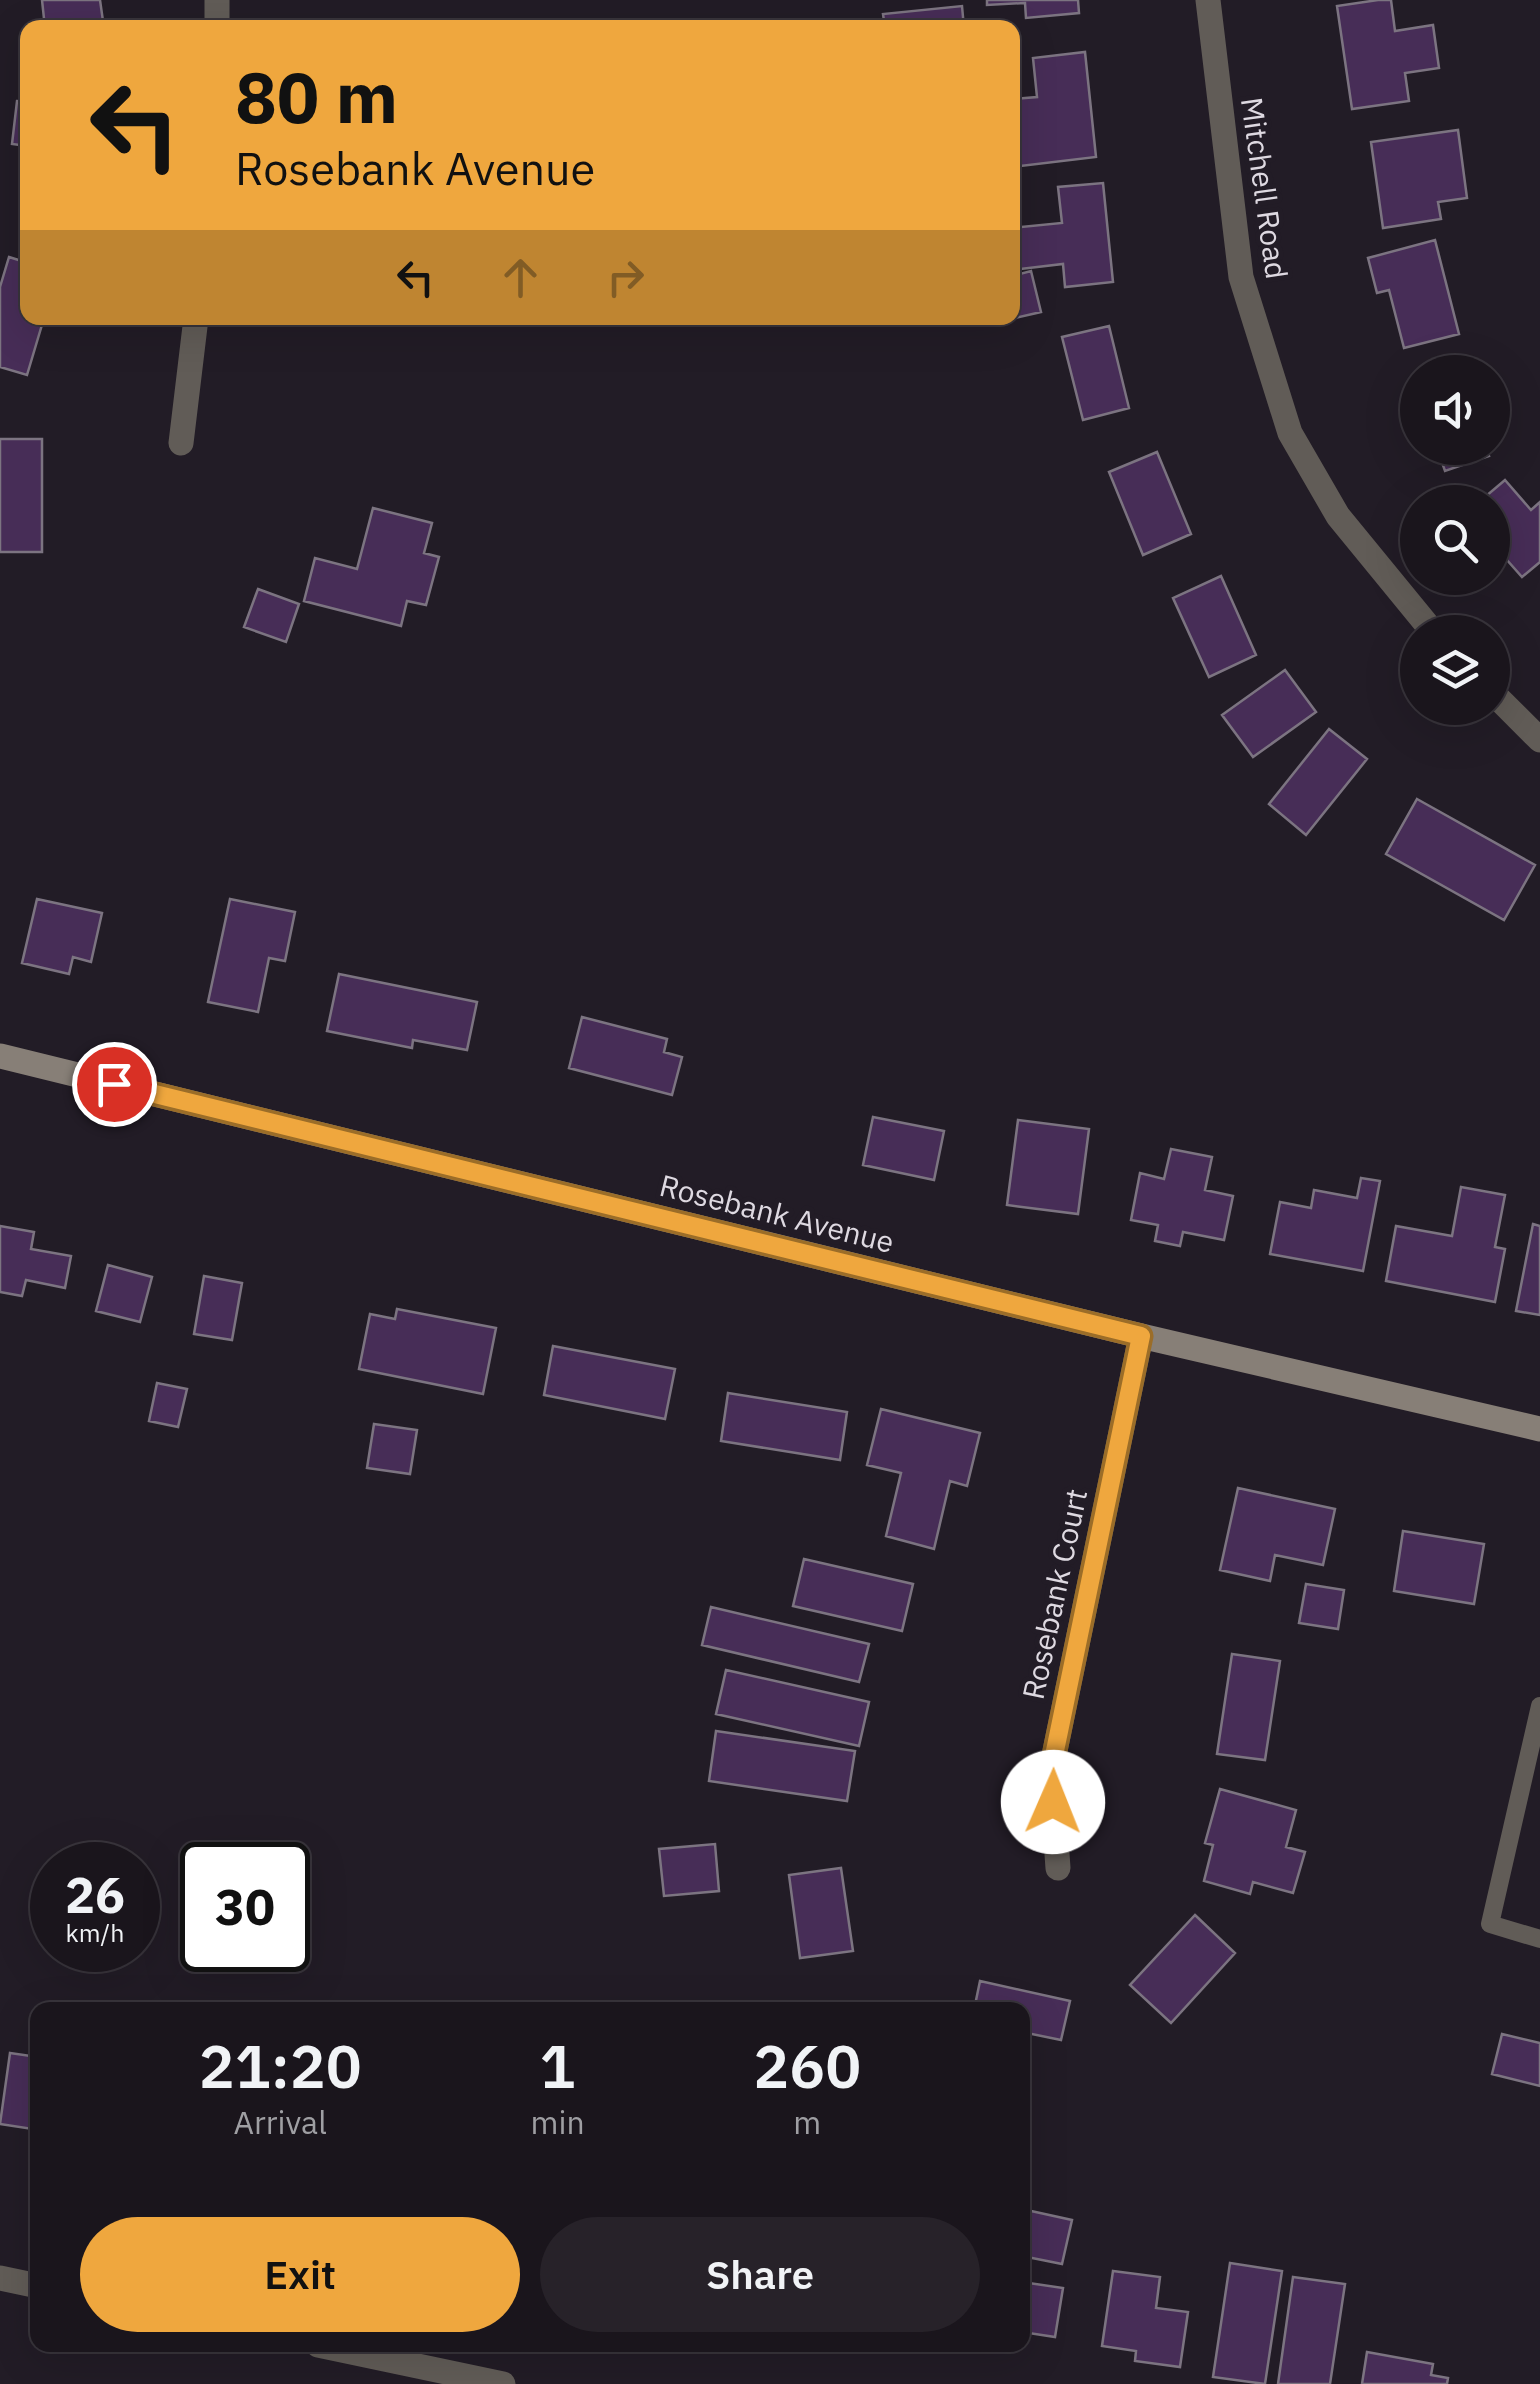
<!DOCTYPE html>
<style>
body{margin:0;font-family:"IBM Plex Sans",sans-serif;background:#272229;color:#f1f3f6;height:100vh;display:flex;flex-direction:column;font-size:38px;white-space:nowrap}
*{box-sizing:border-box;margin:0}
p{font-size:32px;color:#9f9fa3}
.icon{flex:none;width:55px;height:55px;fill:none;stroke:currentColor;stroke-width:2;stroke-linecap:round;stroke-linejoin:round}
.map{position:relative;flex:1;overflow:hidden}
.sheet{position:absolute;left:30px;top:2002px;width:1000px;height:350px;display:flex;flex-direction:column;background:#1a151c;border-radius:20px;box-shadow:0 10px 40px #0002,0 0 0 2px #38343b}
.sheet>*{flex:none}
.top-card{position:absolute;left:20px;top:20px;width:1000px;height:305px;border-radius:20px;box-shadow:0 10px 40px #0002,0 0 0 2px #38343b;background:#efa73e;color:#111;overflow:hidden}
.controls{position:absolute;left:1400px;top:355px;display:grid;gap:20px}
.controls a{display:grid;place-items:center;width:110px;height:110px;border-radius:50%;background:#1a151c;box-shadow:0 10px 40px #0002,0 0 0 2px #38343b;font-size:50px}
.speed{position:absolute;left:30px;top:1842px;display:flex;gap:20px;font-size:50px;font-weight:700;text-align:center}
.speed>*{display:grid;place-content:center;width:130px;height:130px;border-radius:50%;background:#1a151c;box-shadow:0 10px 40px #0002,0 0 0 2px #38343b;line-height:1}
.speed small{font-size:25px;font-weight:400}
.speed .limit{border:5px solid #111;border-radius:15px;background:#fff;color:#111}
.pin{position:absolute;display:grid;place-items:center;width:85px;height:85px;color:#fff;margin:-42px;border:5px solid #fff;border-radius:50%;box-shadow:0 2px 10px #0007}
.me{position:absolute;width:110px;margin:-55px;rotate:1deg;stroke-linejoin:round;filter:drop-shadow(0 0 8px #0008)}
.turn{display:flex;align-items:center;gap:35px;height:210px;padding:0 50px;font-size:45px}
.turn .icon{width:130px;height:130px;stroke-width:2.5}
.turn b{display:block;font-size:70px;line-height:85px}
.lanes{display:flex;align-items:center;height:95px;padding:0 50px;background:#0003;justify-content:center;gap:50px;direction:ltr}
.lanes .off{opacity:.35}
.eta{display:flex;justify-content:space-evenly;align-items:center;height:170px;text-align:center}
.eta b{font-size:60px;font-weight:600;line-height:70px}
.primary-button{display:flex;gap:20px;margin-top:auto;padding:20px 50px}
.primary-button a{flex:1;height:115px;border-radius:60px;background:#efa73e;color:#111;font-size:40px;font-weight:600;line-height:115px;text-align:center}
.primary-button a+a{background:#272229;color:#f1f3f6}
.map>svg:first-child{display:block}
.building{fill:#472d57;stroke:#7c7481;stroke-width:2.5}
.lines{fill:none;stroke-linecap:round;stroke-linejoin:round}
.lane{stroke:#615c57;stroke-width:18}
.street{stroke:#615c57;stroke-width:25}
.secondary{stroke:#877f77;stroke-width:25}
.route-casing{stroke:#9b6d28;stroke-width:25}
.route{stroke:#efa73e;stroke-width:18}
.labels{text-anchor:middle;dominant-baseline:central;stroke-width:10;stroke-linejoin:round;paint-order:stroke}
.street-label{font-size:30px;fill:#ded9e1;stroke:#221c26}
</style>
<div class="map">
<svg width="1540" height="2384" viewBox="0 0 1540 2384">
<rect width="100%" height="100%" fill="#221c26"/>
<path class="building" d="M42,0h58l4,28h-59z
M987,0h91l1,13 -53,5 -1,-15 -38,2z
M1378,0h13l4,31 38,-6 6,43 -34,5 4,28 -57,8 -15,-103z
M962,6l2,22h-79l-2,-14z
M1085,52l11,105 -84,10v-68l25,-2 -4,-39z
M17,101l11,1v44l-16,-2z
M1458,130l9,68 -29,4 3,17 -58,9 -12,-86z
M1103,183l10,99 -48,5 -2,-23 -51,6v-42l50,-5 -4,-36z
M1435,240l24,94 -55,14 -15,-58 -12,3 -9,-35z
M9,257l19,6v55h16l-17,57 -27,-8v-80z
M1031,271l10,41 -39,9 -1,-3h11v-42z
M1109,326l20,82 -46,12 -21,-83z
M0,439h42v113h-42z
M1437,448h49l3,8 -44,15z
M1157,452l34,82 -48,21 -34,-83z
M1505,480l26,30 9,-8v60l-18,15 -30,-34v-41h-13z
M373,508l59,15 -8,30 15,4 -13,48 -19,-4 -6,25 -97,-25 11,-43 42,11z
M1221,576l35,79 -47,22 -36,-79z
M258,589l41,15 -13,38 -42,-15z
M1285,670l31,42 -63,45 -31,-42z
M1329,729l38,30 -61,76 -37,-31z
M1417,799l118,66 -31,55 -118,-66z
M37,899l65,14 -11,49 -18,-5 -4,17 -47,-11z
M230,899l65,13 -10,49 -16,-3 -11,54 -50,-10z
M339,974l138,28 -10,48 -54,-10 -1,8 -85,-17z
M582,1017l85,22 -3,13 18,5 -10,38 -103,-27z
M873,1117l71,14 -10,49 -71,-15z
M1018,1120l71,9 -11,85 -71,-9z
M1171,1149l41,8 -7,33 28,6 -9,44 -41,-8 -3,14 -25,-5 3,-16 -27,-5 9,-47 24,6z
M1361,1178l19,3 -17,90 -93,-17 10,-52 31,6 3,-18 43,8z
M1461,1187l44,8 -10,52 10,2 -10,53 -109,-21 10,-55 56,10z
M1533,1224l7,2v89l-24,-4z
M0,1226l34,6 -3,17 40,7 -6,32 -39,-8 -4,16 -22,-4z
M108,1265l44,12 -12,45 -44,-11z
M204,1276l38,7 -10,57 -38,-6z
M397,1309l99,19 -13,66 -124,-25 11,-55 25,5z
M553,1346l122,23 -10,50 -121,-24z
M157,1383l30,6 -9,38 -29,-6z
M728,1393l119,19 -7,48 -119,-19z
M881,1409l99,24 -13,53 -17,-5 -16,68 -48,-13 15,-63 -34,-8z
M374,1424l43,6 -7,44 -43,-6z
M1238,1488l97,21 -12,56 -48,-10 -5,26 -50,-11z
M1403,1531l81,13 -10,60 -80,-13z
M804,1559l109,25 -11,47 -109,-25z
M1306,1584l38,6 -6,39 -39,-6z
M711,1607l158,37 -10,38 -157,-37z
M1232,1654l48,7 -15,99 -48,-6z
M726,1670l143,32 -10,44 -143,-32z
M716,1731l139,20 -8,50 -138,-20z
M1220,1789l76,21 -10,37 19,5 -12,41 -40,-11 -3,12 -46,-13 9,-36 -8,-2z
M715,1844l4,47 -55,5 -5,-47z
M841,1868l12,83 -53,7 -11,-83z
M1195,1915l40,38 -64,70 -41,-38z
M980,1981l90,20 -9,39 -39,-8v-22h-48z
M344,2002l27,6v2h-28z
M1502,2034l38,9v43l-48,-12z
M10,2053l28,4v77l-5,-1v-4l-33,-5z
M1022,2209l50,11 -10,44 -40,-8z
M1230,2263l52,8 -17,113 -52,-7z
M1113,2271l47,6 -4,31 32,4 -8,55 -45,-6 1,-10 -34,-5z
M1293,2277l52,7 -15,100h-52z
M1022,2282l41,6 -8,49 -33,-5z
M1367,2352l66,12 -2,11 17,3 -1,6h-85z"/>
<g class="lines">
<path class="lane" d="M1540,1706l-50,218 50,15"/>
<path class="street" d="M1208,0l33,277 49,156 48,83 95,116
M217,28v-28
M181,443l15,-125
M1492,692l48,48
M1058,1868l-7,-98 90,-434
M0,2278l38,8
M318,2345l185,39"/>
<path class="secondary" d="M0,1056l1141,280 399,93"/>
</g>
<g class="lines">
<g class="route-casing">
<path id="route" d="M114,1084l1027,252 -90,434 2,32"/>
</g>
<use href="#route" class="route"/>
</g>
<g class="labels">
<g class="street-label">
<text transform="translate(1265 188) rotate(82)">Mitchell Road</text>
<text transform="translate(777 1213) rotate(14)">Rosebank Avenue</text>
<text transform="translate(1054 1594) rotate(-78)">Rosebank Court</text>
</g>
</g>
</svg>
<div class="controls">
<a><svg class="icon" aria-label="sound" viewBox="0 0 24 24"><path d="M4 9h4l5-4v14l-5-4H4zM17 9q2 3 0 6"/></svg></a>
<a><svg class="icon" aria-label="search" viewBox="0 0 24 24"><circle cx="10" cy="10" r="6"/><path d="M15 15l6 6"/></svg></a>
<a><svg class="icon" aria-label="layers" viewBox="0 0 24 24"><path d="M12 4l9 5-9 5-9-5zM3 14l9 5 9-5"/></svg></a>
</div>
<div class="speed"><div>26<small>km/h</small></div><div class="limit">30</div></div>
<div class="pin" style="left:114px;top:1084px;background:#d93025"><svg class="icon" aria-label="arrive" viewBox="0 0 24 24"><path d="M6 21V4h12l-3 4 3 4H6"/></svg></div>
<svg class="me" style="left:1053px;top:1802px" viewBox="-20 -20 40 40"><circle r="19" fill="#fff"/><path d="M0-13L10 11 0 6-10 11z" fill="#efa73e"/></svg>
<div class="top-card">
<div class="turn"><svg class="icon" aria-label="left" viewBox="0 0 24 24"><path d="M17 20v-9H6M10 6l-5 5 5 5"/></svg><div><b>80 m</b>Rosebank Avenue</div></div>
<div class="lanes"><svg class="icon" aria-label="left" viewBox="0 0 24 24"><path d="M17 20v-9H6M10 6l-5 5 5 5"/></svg><svg class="icon off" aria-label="ahead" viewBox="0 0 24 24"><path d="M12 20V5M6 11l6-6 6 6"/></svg><svg class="icon off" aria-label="right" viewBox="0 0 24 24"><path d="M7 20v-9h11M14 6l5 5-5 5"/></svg></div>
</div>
<section class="sheet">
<div class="eta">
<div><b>21:20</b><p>Arrival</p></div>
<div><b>1</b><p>min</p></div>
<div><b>260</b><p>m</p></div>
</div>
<div class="primary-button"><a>Exit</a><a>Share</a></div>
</section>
</div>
